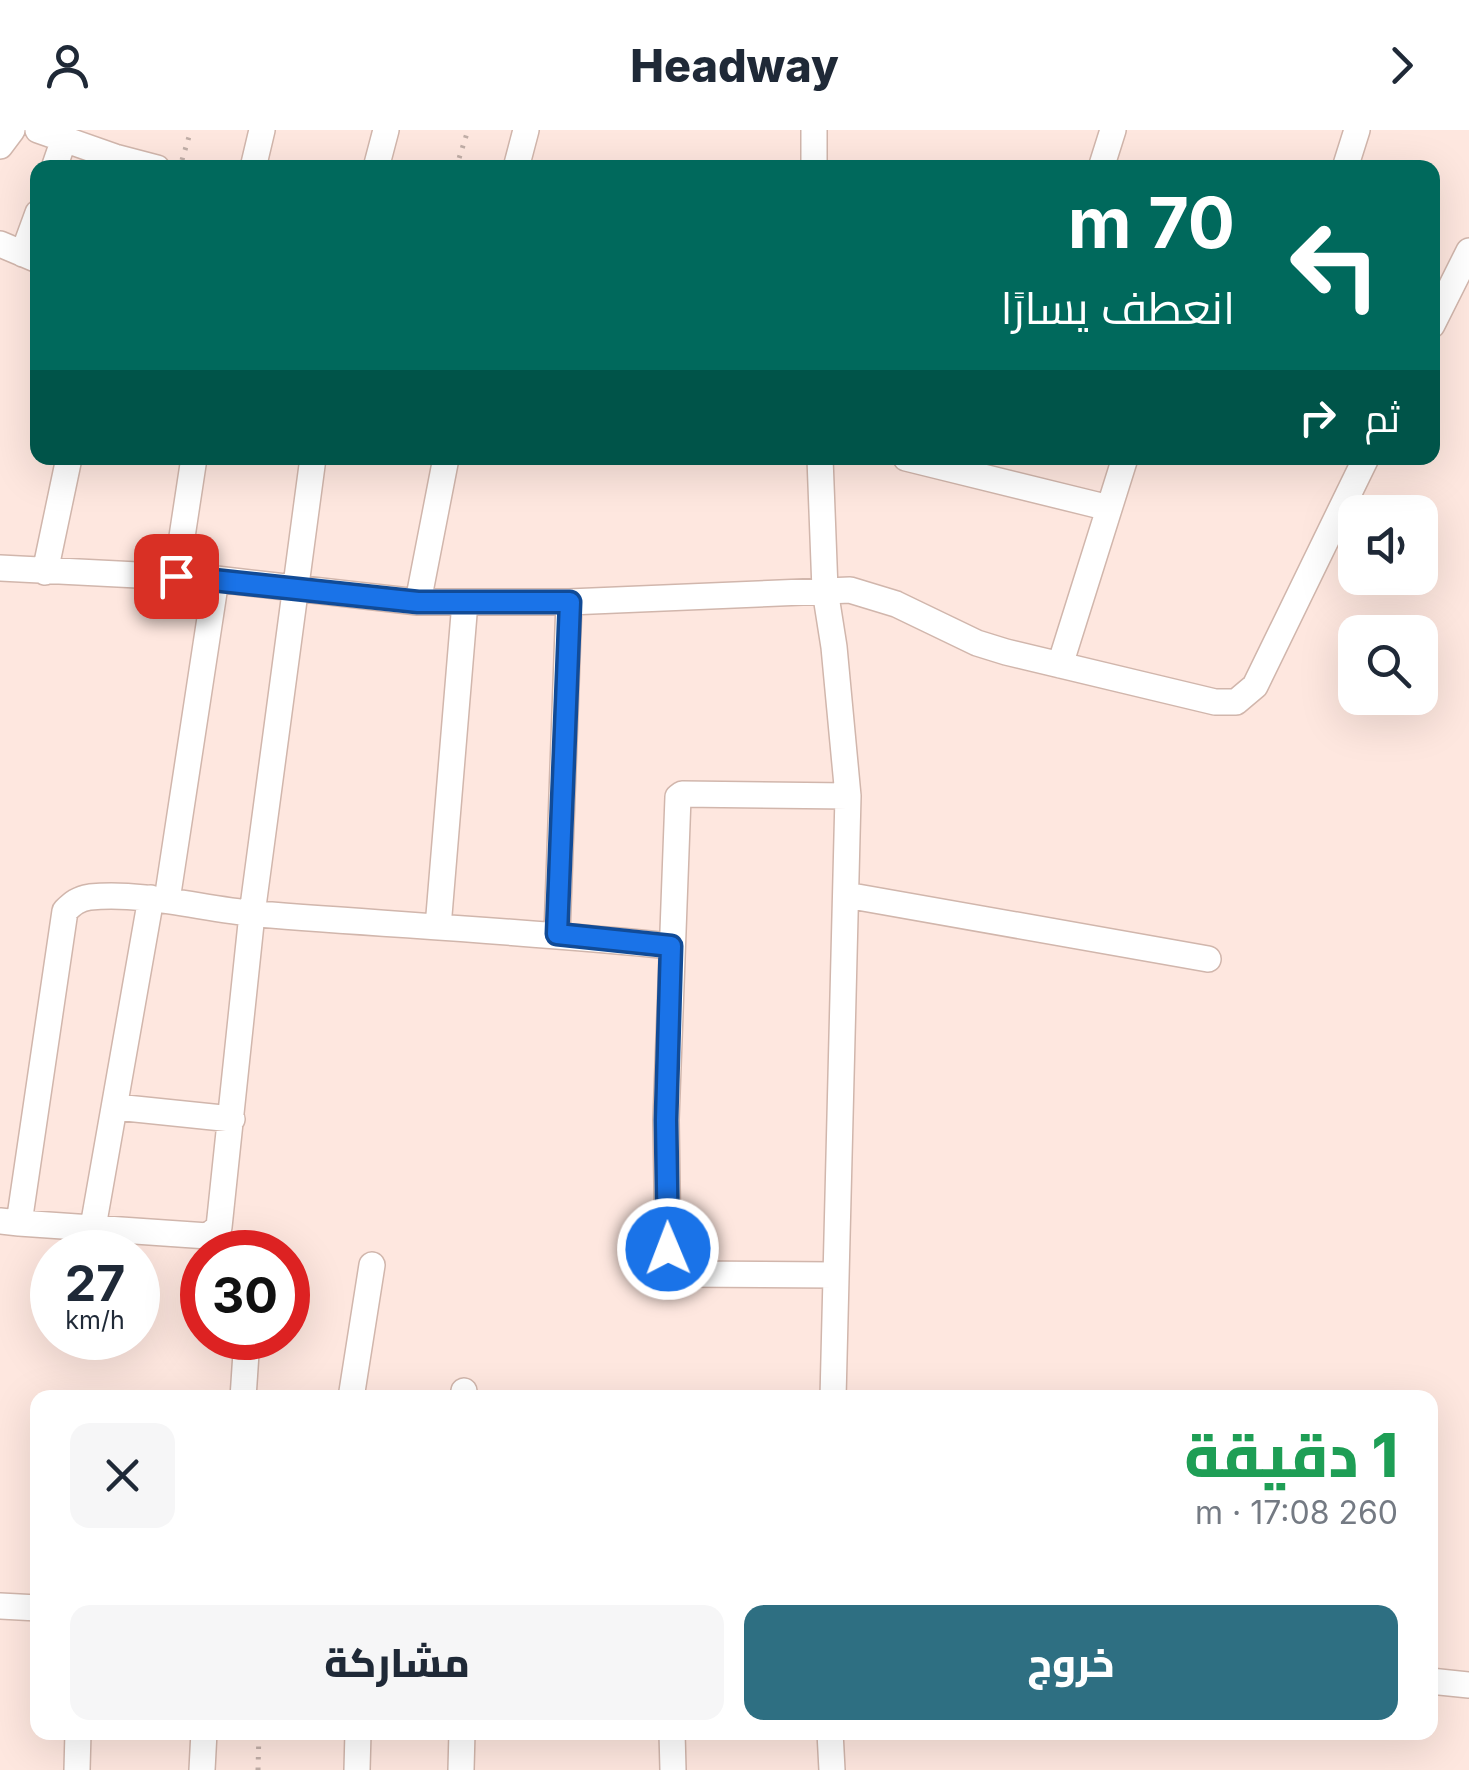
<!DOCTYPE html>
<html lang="ar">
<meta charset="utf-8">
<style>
body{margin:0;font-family:Inter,Cairo,sans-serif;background:#f6f6f7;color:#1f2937;direction:rtl;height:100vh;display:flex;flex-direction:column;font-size:38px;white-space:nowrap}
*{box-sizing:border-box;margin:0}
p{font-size:32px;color:#747a83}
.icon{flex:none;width:55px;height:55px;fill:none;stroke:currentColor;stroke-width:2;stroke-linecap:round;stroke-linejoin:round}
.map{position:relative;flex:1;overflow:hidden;direction:ltr}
.drawer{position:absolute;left:30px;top:1260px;width:1408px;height:350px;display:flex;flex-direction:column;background:#fff;border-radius:20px;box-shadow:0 10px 40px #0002;direction:rtl}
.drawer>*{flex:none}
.banner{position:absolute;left:30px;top:30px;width:1410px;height:305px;border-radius:20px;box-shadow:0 10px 40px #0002;direction:rtl;background:#00695c;color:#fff;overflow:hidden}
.buttons{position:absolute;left:1338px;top:365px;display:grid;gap:20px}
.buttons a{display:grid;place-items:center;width:100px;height:100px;border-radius:20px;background:#fff;box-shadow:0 10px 40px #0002;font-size:50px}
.speed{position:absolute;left:30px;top:1100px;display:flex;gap:20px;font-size:50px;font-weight:700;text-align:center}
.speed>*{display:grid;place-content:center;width:130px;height:130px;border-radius:50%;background:#fff;box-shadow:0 10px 40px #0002;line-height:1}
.speed small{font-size:25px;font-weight:400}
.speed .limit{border:15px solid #d22;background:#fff;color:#111}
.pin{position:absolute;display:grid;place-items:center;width:85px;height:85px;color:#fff;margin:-42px;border-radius:20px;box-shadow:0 5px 15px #0006}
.me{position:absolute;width:110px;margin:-55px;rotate:359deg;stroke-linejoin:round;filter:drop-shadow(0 0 8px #0008)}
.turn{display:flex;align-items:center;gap:35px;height:210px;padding:0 40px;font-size:45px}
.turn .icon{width:130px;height:130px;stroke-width:2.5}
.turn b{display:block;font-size:70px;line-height:85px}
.then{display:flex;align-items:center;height:95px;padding:0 40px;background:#0003;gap:20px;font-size:38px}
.round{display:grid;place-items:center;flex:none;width:105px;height:105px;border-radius:20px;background:#f6f6f7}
.headline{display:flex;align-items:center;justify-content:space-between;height:170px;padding:0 40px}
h1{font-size:60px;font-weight:800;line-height:75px;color:#1e9e55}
.cta{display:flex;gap:20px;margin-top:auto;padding:20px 40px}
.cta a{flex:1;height:115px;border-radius:20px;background:#2e6f82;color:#fff;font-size:40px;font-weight:800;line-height:115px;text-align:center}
.cta a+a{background:#f6f6f7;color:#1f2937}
header{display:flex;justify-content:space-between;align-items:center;height:130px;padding:0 40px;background:#fff;font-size:45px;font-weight:800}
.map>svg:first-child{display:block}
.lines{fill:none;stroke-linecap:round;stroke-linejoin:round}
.street-casing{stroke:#d1b6ac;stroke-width:28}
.path{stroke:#c1aea7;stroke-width:5;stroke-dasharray:2.5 8;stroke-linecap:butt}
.street{stroke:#fff;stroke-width:25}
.route-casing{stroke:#114b97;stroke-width:25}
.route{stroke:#1a73e8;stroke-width:18}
</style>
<header><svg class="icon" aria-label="forward" viewBox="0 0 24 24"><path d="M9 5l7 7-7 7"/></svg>Headway<svg class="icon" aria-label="person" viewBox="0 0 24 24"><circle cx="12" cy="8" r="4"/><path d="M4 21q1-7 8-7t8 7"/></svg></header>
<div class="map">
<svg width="1469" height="1640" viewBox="0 0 1469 1640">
<rect width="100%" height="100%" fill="#fee7df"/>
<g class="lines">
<g class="street-casing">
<path id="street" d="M38,0l77,27 42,11
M814,0v38
M0,16l12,-16
M54,38l10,-29
M253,38l9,-38
M376,38l10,-38
M516,38l10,-38
M1101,38l12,-38
M1345,38l12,-38
M0,114l38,16
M23,124l15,-41
M1432,195l37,-74
M820,328l5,132 9,57 14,149 -15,602
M906,328l203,50
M0,438l216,11 202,23h151l-12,332
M45,442l24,-114
M176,446l18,-118
M418,472l28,-144
M569,472l281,-12 46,14 81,39 29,9 209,50h21l19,-16 111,-228
M1060,535l65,-207
M846,765l362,64
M167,770l49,-321
M438,797l27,-325
M116,977l116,12
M0,1091l19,2 46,-312c8,-8 13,-12 25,-14 57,-5 112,12 168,17 138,11 276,18 413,32
M19,1093l189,13 11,-9 33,-313 61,-456
M93,1097l58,-329
M834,1145l-150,-1 -8,-3 -8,-22 -2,-129 12,-323 4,-3 166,2
M243,1268l4,-60
M351,1268l21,-133
M463,1268l1,-7
M0,1476l38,2
M1430,1551l39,4
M672,1602l1,38
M830,1602l2,38
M77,1640l1,-38
M202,1640l2,-38
M357,1640l1,-38
M461,1640l1,-38"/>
</g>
<path class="path" d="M182,30l9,-30
M456,38l12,-38
M258,1640l1,-38"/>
<use href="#street" class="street"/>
</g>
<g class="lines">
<g class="route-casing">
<path id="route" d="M176,446l242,26h152l-13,332 114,12 -5,174 2,129"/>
</g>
<use href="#route" class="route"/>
</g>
</svg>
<div class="buttons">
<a><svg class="icon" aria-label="sound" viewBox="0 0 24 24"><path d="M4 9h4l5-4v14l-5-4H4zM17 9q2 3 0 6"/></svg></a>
<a><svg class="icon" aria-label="search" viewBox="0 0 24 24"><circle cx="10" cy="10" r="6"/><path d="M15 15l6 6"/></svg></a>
</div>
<div class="speed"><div>27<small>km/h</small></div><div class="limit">30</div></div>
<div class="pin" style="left:176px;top:446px;background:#d93025"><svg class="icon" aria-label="arrive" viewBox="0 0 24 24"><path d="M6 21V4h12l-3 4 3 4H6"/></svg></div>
<svg class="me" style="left:668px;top:1119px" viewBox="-20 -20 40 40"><circle r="17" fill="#1a73e8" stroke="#fff" stroke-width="3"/><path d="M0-11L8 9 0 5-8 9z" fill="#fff"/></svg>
<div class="banner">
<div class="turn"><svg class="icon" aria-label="left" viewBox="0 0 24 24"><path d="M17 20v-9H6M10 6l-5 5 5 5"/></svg><div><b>70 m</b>انعطف يسارًا</div></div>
<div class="then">ثم<svg class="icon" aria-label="right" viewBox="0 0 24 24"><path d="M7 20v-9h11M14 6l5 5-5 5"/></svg></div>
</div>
<section class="drawer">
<div class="headline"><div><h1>1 دقيقة</h1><p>260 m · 17:08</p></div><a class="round"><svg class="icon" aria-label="close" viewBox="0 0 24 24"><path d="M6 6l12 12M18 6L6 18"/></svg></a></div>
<div class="cta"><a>خروج</a><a>مشاركة</a></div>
</section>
</div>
